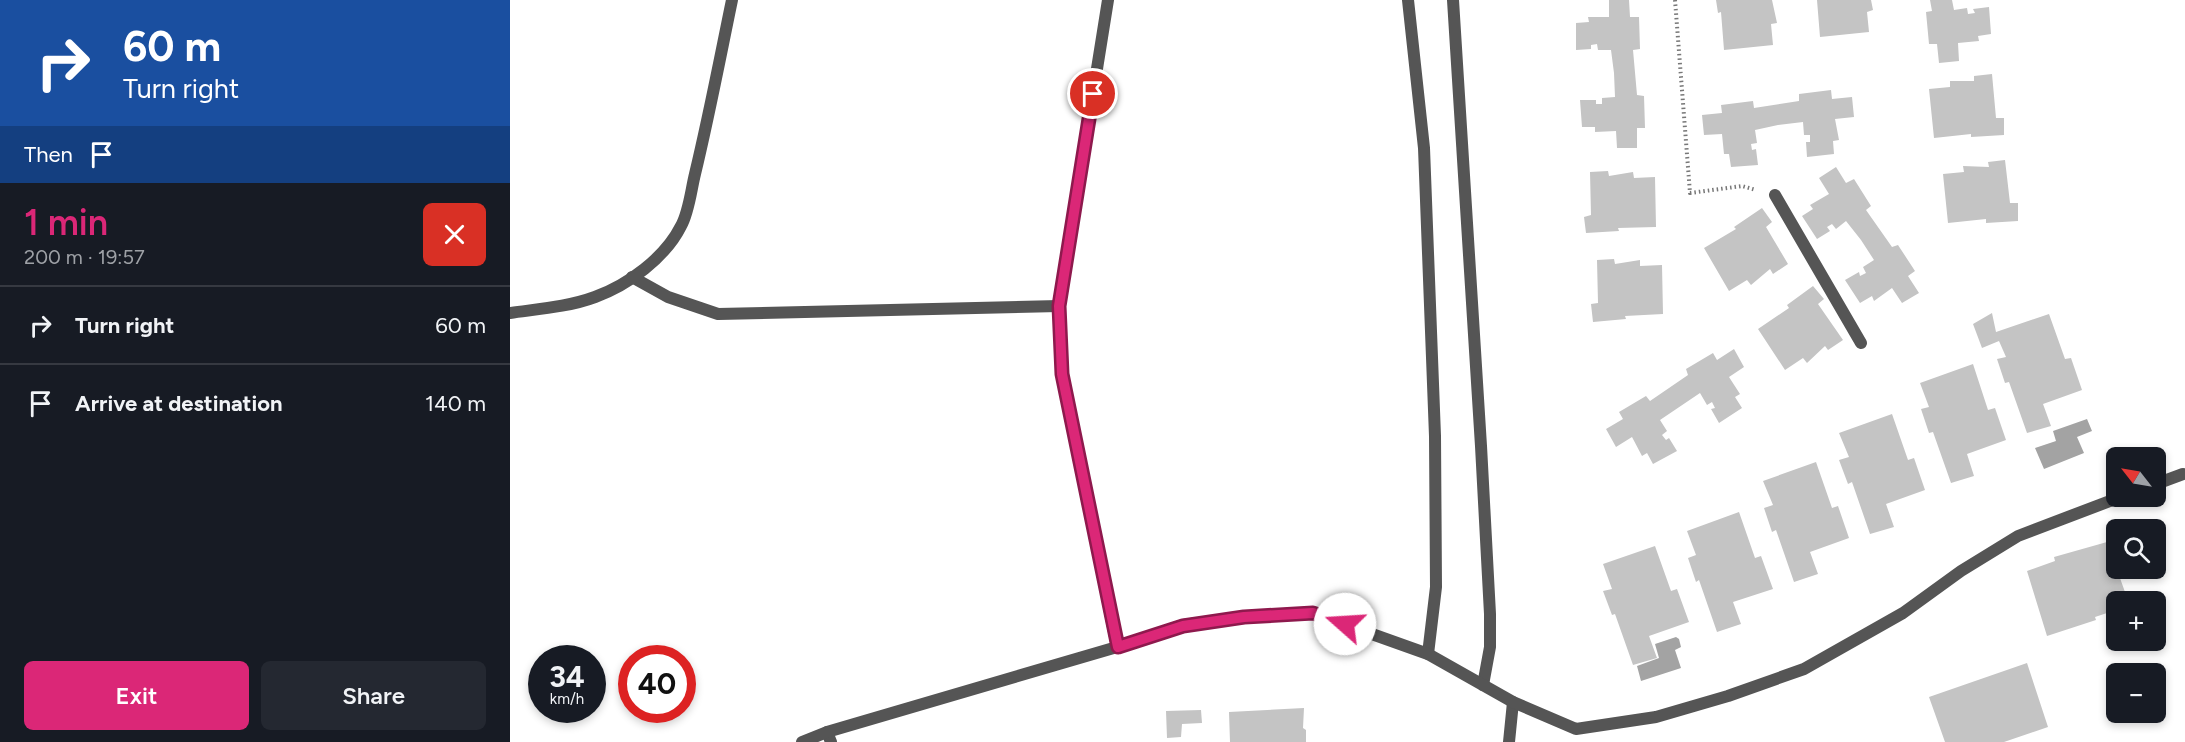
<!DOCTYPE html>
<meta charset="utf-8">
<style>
body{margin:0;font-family:Figtree,sans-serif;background:#242831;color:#f1f3f6;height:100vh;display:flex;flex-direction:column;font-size:22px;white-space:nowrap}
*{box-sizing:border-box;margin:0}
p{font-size:20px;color:#9ea1a6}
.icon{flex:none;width:33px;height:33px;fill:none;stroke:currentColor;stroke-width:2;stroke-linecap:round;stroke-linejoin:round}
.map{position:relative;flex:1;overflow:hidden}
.details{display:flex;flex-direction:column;background:#171b24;width:510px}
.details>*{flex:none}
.top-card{background:#1a4fa0;color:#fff;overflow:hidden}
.needle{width:39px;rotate:301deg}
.tools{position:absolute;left:1596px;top:447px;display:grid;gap:12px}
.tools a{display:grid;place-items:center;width:60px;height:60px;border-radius:9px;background:#171b24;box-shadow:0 3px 9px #0003;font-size:30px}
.speed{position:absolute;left:18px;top:645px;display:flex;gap:12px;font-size:30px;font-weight:700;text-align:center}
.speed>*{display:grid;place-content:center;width:78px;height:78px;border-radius:50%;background:#171b24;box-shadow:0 3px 9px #0003;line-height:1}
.speed small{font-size:15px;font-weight:400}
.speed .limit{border:9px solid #d22;background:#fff;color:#111}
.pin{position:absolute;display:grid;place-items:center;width:51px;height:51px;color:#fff;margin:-26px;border:3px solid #fff;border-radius:50%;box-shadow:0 2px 6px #0007}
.me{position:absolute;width:66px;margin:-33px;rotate:289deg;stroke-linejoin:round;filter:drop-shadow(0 0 4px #0008)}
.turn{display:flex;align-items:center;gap:21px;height:126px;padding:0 24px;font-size:27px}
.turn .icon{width:78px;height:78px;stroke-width:2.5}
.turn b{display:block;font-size:42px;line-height:51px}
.then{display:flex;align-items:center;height:57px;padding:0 24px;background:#0003;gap:12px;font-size:22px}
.round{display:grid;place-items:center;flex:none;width:63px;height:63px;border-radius:9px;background:#242831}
.head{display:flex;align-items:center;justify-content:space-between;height:102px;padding:0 24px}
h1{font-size:36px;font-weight:600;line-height:45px;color:#db2777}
.primary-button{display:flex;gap:12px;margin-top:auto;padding:12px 24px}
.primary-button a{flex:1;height:69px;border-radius:9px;background:#db2777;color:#fff;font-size:24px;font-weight:600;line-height:69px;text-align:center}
.primary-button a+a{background:#242831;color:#f1f3f6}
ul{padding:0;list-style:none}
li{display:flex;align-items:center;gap:18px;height:78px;padding:0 24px;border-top:2px solid #363941}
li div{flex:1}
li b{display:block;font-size:22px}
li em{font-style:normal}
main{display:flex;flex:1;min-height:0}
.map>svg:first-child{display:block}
.water{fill:#a3a3a3}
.building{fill:#c4c4c4}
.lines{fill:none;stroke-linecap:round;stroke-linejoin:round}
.path{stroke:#777;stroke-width:4;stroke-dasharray:1.5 3;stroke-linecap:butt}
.service{stroke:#555;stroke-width:12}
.minor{stroke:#555;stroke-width:12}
.tertiary{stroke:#555;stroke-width:12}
.route-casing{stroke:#8e194d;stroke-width:15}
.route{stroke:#db2777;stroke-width:10}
</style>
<main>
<section class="details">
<div class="top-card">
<div class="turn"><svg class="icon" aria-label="right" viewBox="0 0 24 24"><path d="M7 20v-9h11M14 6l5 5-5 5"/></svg><div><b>60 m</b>Turn right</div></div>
<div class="then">Then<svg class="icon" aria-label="arrive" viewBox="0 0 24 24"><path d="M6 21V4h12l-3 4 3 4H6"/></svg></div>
</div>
<div class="head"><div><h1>1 min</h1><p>200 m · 19:57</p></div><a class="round" style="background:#d93025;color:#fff"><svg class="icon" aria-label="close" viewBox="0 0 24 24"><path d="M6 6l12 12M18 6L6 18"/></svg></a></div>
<ul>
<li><svg class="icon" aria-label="right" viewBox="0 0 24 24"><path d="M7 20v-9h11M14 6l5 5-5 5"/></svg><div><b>Turn right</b></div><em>60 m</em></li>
<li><svg class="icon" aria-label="arrive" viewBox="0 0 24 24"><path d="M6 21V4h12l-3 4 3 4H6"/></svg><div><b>Arrive at destination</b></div><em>140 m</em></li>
</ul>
<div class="primary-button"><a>Exit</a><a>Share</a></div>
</section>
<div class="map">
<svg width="1675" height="742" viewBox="0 0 1675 742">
<rect width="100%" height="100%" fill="#fff"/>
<path class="water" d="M1577,419l5,12 -15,6 7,16 -40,16 -9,-21 21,-7 -3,-10z
M1166,637l3,2 2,8 -6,3 6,18 -40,13 -4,-15 22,-8 -4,-14z"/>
<path class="building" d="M1099,0h20l1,17h9l1,32 -7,1 4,45 7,1 1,32h-8v20h-20l-1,-17 -21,1v-5h-13l-2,-27h16v4h6v-6l13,-1 -1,-24 -3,-23h-13l-1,-6 -6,1v4l-15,1v-27l13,-1 -1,-5h21z
M1206,0h56l5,23 -6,1 2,21 -49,5 -3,-38 -3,1z
M1307,0h54l2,10 -6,2 2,20 -49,5z
M1420,0h22l2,10 13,-2 1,6 7,-1 -2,-4 16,-2 2,27 -13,2 1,5 -21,2 1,18 -20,2 -2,-19h-8l-3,-32 6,-1z
M1482,74l4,44h8v17l-33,2v-3l-37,4 -5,-49 21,-2v-6h24v-5z
M1321,90l1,9 20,-2 2,20 -19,2 4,21 -6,1 1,13 -27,3 -1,-15h4v-7h-6l-1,-13 -25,3 -23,5 2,13 -6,1 1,6 4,-1 2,16 -27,2 -2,-13h-5l-2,-20 -18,1 -2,-20 20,-2 -1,-8 32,-4 1,7 45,-7v-7z
M1495,160l5,43h8v18l-32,2v-4l-38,4 -5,-49 21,-2 -1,-6 26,1 -1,-5z
M1326,167l10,16 8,-4 17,27 -5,4 26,37 6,-2 17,26 -7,5 11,17 -17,10 -10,-15 -18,13 -2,-5 -12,7 -15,-23 14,-8 1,4 6,-3 -3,-6 11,-7 -13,-20 -15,-19 -10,8 -4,-5 -5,3 3,4 -13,8 -15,-23 11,-7 -3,-4 19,-11 -10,-16z
M1098,171l1,5 24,-4 1,6 21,-1 1,50 -38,1 1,3 -33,2 -2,-16 7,-2 -1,-43z
M1252,208l10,14 -6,5 22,37 -15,10 -3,-5 -19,16 -4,-5 -18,11 -25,-43 32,-19 -2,-2z
M1104,259l1,5 25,-4v6l22,-1 1,49 -38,2 1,3 -33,3 -2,-18 7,-1 -1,-43z
M1303,286l11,13 -6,5 25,36 -15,10 -3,-4 -18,17 -4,-5 -18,12 -27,-41 31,-21 -2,-3z
M1482,313l4,19 53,-18 16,45 6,-1 11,32 -39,14 8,22 -24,7 -18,-51 -4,1 -8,-24 9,-2 -7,-16 -17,7 -9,-24z
M1224,349l10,18 -15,10 11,17 -5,3 7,11 -23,15 -8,-14 4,-1 -3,-6 -5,3 -7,-12 -40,27 7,11 -5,4 4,5 3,-2 8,13 -24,13 -6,-11 -5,3 -10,-19 -16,10 -10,-18 17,-10 -4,-7 27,-16 4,5 38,-26 -2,-6 27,-16 4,7z
M1463,364l15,46 7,-2 11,32 -39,14 7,22 -23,7 -18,-51 -4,1 -8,-24 8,-2 -9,-24z
M1382,414l16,46 6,-2 11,32 -39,14 8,23 -24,7 -18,-52 -4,2 -9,-24 10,-3 -10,-24z
M1306,462l16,46 6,-2 11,32 -39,14 8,22 -24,8 -18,-52 -4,2 -8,-24 9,-3 -10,-24z
M1229,512l16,46 6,-2 12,33 -40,13 8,22 -24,8 -18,-52 -3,2 -8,-24 8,-3 -9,-24z
M1597,542l18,50 -8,3 2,7h-3v8l-21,7 1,3 -49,16 -20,-65 28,-10 -1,-4z
M1145,546l16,45 6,-2 12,33 -40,14 8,22 -24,7 -18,-51 -3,1 -9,-24 9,-2 -9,-25z
M1517,663l21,64 -44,15h-59l-16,-45z
M794,708l-1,20 3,2v12h-76l-1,-30z
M691,710l1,13 -20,1 -1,13 -14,1 -1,-27z"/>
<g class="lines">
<path class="path" d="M1165,0l15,193 52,-7 14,4"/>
<path class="service" d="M1265,195l86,148
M122,277l36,20 50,17 341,-8
M317,732l4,10"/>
<path class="minor" d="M598,0l-49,306 3,68 55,273
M898,0l16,148 11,288 1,151 -8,67
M943,0l28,446 9,168v33l-7,38
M0,313c28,-4 58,-6 85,-16 33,-12 70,-39 86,-71 8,-14 10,-36 14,-52 14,-58 25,-116 37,-174
M999,742l4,-40"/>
<path class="tertiary" d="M1646,484l27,-10
M292,742l25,-10 290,-85 66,-22 61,-8 69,-4 115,41 85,48 63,27 80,-12 72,-21 76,-27 99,-56 58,-42 57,-35 105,-40"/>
</g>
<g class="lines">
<g class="route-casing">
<path id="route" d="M583,94l-34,212 3,68 56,273 65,-21 61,-9 69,-4 32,11"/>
</g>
<use href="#route" class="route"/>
</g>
</svg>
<div class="tools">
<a><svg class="needle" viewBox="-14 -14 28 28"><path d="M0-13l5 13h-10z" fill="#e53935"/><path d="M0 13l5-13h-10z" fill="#9ea1a6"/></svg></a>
<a><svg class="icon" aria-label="search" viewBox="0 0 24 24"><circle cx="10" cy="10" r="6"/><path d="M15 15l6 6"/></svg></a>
<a>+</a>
<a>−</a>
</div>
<div class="speed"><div>34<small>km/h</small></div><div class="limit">40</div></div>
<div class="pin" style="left:583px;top:94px;background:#d93025"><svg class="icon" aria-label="arrive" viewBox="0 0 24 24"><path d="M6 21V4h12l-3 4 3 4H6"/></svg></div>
<svg class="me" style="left:835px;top:624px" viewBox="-20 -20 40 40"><circle r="19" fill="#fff"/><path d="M0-13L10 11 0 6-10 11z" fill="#db2777"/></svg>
</div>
</main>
